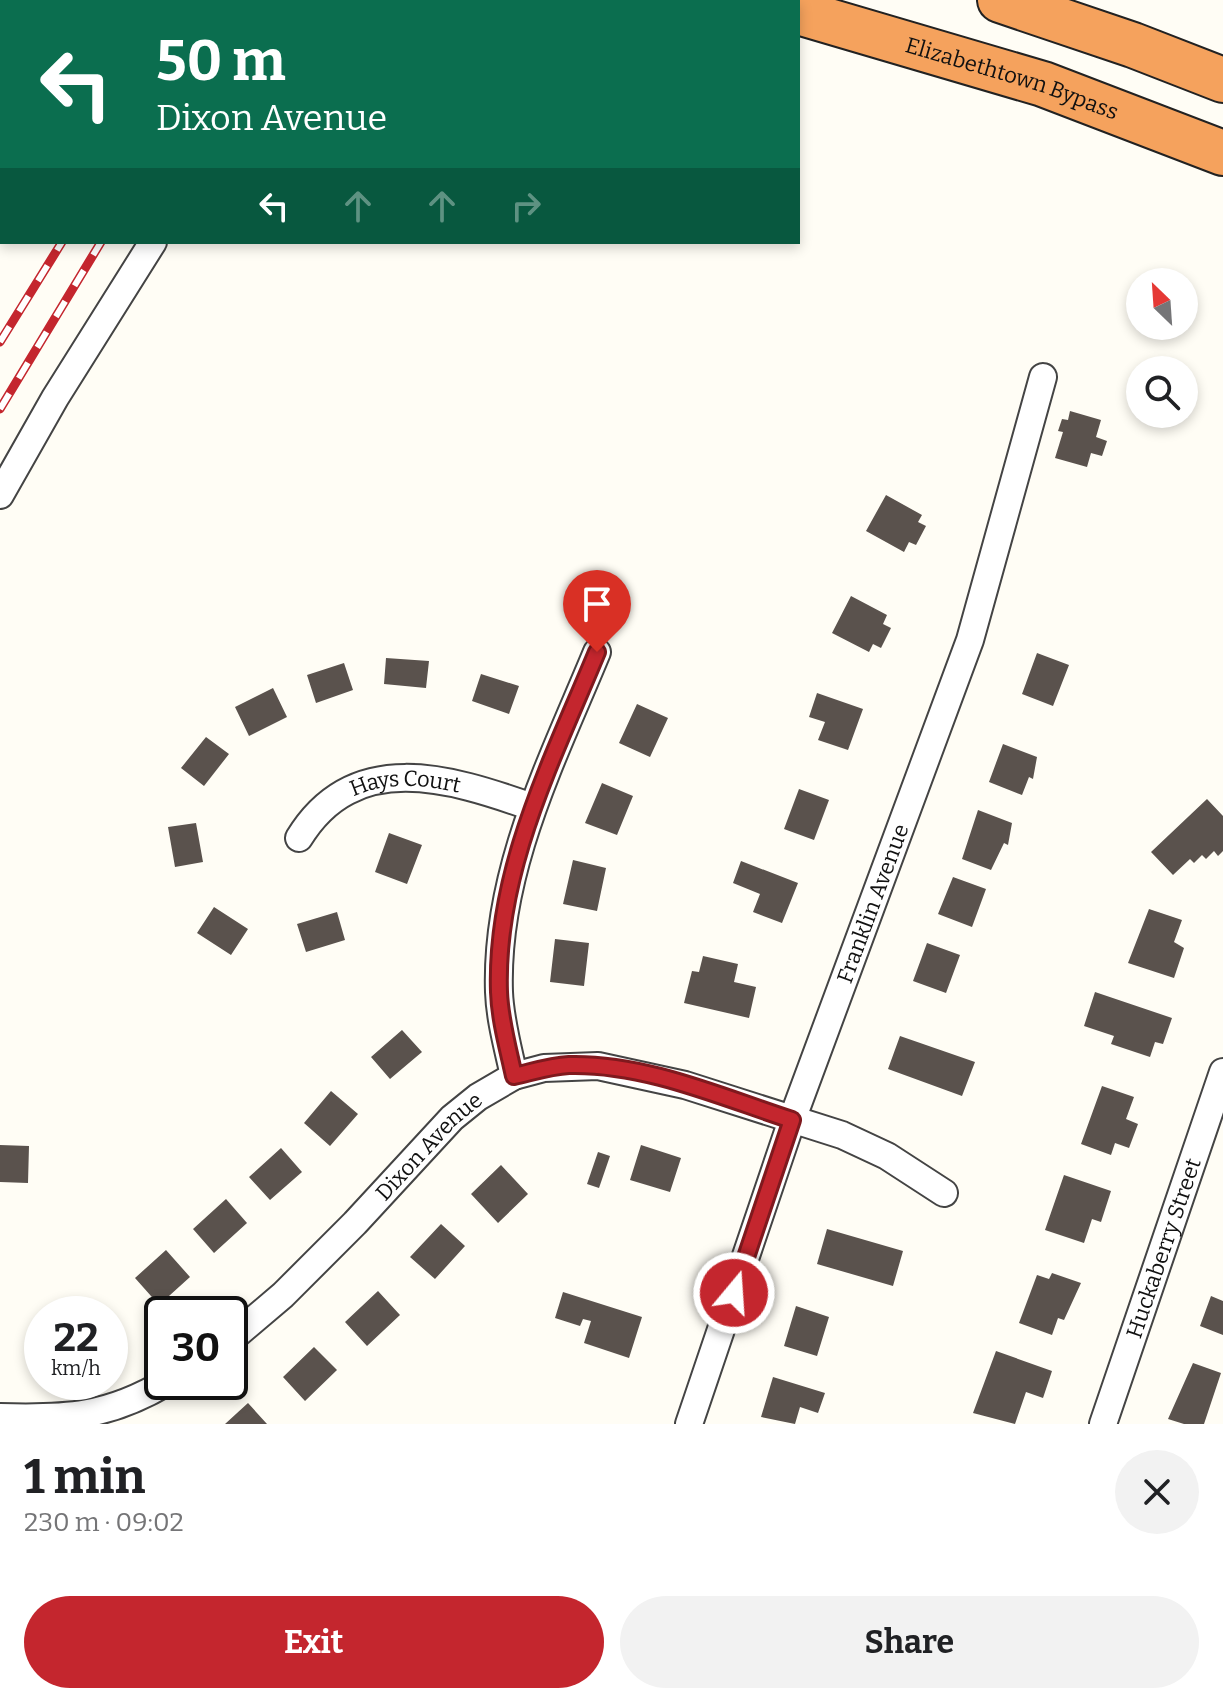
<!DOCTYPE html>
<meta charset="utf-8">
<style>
body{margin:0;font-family:Bitter,serif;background:#f2f2f2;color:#202124;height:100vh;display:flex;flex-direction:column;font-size:30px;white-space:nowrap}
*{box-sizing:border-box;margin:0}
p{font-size:26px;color:#757577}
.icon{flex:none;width:44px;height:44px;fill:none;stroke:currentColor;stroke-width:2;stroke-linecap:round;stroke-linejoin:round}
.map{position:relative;height:1424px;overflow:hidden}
.details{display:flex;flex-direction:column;background:#fff;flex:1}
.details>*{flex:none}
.guide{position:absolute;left:0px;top:0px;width:800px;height:244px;box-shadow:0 4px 12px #0003;background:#0b6e4f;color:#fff;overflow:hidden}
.needle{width:52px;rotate:335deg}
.fabs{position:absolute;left:1126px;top:268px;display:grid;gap:16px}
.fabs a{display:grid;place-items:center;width:72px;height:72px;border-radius:50%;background:#fff;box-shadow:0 4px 12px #0003;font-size:40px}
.speed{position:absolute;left:24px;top:1296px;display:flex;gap:16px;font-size:40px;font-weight:700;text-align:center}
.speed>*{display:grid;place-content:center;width:104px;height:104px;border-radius:50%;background:#fff;box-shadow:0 4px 12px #0003;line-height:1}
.speed small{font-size:20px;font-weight:400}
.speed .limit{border:4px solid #111;border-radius:12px;background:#fff;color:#111}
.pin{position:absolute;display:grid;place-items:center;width:68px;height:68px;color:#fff;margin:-82px -34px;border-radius:50% 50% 50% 0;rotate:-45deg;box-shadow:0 0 8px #0007}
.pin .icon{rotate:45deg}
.me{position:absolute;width:88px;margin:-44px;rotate:18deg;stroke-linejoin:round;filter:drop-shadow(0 0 6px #0008)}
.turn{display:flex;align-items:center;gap:28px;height:168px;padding:0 24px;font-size:36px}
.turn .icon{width:104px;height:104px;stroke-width:2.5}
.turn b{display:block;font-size:56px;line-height:68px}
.lanes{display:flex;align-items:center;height:76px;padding:0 24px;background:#0003;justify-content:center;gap:40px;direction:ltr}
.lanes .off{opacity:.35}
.round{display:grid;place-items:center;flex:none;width:84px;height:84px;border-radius:42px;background:#f2f2f2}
.overview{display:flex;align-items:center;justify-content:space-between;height:136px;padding:0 24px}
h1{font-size:48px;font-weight:700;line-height:60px}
.action{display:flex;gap:16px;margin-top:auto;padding:16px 24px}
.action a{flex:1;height:92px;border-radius:48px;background:#c4262e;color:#fff;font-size:32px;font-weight:700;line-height:92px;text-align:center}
.action a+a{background:#f2f2f2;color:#202124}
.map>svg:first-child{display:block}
.building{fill:#5a524d}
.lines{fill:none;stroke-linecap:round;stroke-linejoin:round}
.street-casing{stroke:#444;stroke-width:30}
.primary-casing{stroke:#222;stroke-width:46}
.highway-casing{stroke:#222;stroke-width:48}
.street{stroke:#fff;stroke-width:26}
.primary{stroke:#f9d66b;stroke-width:42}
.highway{stroke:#f5a25d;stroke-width:44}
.rail-casing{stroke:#c4262e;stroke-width:9}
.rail{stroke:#fff;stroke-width:6;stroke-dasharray:18;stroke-linecap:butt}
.route-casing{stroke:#7f191e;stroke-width:20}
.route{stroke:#c4262e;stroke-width:14}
.labels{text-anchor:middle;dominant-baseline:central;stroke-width:8;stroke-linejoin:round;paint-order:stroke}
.street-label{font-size:22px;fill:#111;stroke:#fff}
</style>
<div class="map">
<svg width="1223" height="1424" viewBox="0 0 1223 1424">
<rect width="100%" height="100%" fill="#fffdf5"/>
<path class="building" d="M1070,411l31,9 -5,17 11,4 -5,15 -11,-3 -4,14 -32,-9 8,-26 -5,-1 4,-12 6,1z
M886,495l36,20 -4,7 8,4 -10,19 -7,-3 -5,10 -38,-21z
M851,596l36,19 -4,9 8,4 -10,20 -8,-4 -4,8 -37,-19z
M1037,653l32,12 -16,41 -31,-12z
M386,658l43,3 -3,27 -42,-4z
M344,663l9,27 -37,13 -9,-28z
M481,674l38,12 -10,28 -37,-13z
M273,688l14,29 -38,19 -14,-29z
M817,693l46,16 -15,41 -30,-10 7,-18 -16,-5z
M637,704l31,14 -18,39 -31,-14z
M206,737l23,17 -25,32 -23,-18z
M1003,744l34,13 -4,22 -4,-2 -7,18 -33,-13z
M602,783l31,13 -16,39 -32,-12z
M799,789l30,11 -15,40 -30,-11z
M1207,799l16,17v35l-5,5 -4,-5 -8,8 -4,-4 -8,8 -4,-4 -17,16 -22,-23z
M978,810l34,13 -4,22 -4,-2 -13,27 -29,-11z
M196,823l7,39 -28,5 -7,-40z
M389,833l33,12 -15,39 -32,-12z
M573,860l33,8 -9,43 -34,-7z
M741,861l57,22 -16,40 -29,-11 7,-18 -27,-11z
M953,877l33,12 -14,38 -34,-13z
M214,907l34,22 -17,26 -34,-22z
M1149,909l33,11 -8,22 10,6 -10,30 -46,-15z
M337,912l8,28 -39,12 -9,-28z
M555,939l34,4 -5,43 -34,-4z
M927,943l33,12 -14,38 -33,-12z
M703,956l35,8 -4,18 22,5 -7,31 -65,-15 8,-32 7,1z
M1095,992l77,26 -9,26 -8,-2 -5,15 -39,-13 3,-8 -30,-10z
M402,1030l20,22 -32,27 -19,-22z
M900,1036l75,26 -13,34 -74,-27z
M1102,1086l32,11 -8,22 12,5 -9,24 -14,-5 -4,12 -30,-11z
M331,1091l27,23 -28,32 -26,-23z
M0,1145l29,1 -1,37 -28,-1z
M641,1145l40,13 -11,34 -40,-12z
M281,1148l21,24 -32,28 -21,-23z
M598,1152l12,4 -11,32 -12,-4z
M501,1165l27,29 -30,29 -27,-29z
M1064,1175l47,16 -10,31 -9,-3 -8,24 -39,-13z
M226,1199l21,24 -33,30 -21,-24z
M441,1224l24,22 -30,33 -25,-22z
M827,1229l76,22 -10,35 -76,-22z
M166,1250l24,27 -31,28 -24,-27z
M1052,1273l29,10 -17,37 -6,-2 -6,17 -33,-12 18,-48 12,4z
M378,1291l22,24 -33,31 -22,-24z
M563,1292l79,25 -13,41 -45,-15 7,-22 -8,-2 -3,7 -25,-8z
M1211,1296l12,5v34l-23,-9z
M796,1306l33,11 -12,39 -33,-10z
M33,1321h9v31h-9z
M314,1347l23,23 -32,31 -22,-24z
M996,1351l56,20 -9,27 -17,-6 -11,32 -42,-11z
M1193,1363l28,10 -17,51h-20l-16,-5z
M773,1377l52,16 -7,20 -18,-6 -5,17 -34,-7z
M248,1403l19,21h-42z"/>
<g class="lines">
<g class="street-casing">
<g id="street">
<path d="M313,2l2,-2"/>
<path d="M0,495l55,-97 98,-156"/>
<path id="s1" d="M299,838c55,-90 151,-60 233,-31"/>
<path d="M514,1076c-6,-28 -14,-56 -15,-84 -4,-121 53,-231 98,-340"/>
<path id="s2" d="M230,1340l53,-45 72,-72 97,-105 26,-21 36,-21 30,-8 54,-2 87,19 157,50 45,21 57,37"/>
<path d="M0,1417c67,2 108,0 167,-35"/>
<path id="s3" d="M689,1424l103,-304 178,-480 73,-263"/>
<path id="s4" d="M1103,1424l120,-352"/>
</g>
</g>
<g class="primary-casing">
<path id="primary" d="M47,2l1,-2
M0,17l2,-3
M0,89l2,-8"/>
</g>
<g class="highway-casing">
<g id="highway">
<path d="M751,0l7,2"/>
<path d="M1000,0l133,45 90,35"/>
<path id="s5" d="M798,12l245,72 180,69"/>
</g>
</g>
<use href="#street" class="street"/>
<use href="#primary" class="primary"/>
<use href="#highway" class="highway"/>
<g class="rail-casing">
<path id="rail" d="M218,2l2,-2
M261,2l1,-2
M0,342l62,-100
M0,409l101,-167"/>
</g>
<use href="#rail" class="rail"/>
</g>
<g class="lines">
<g class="route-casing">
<path id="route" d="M597,652c-45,109 -102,219 -98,340 1,28 9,56 15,84 18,-4 36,-10 55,-11 76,-2 152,32 223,55l-58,173"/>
</g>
<use href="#route" class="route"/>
</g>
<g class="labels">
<g class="street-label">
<text stroke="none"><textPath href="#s5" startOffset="224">Elizabethtown Bypass</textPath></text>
<text stroke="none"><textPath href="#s1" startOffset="128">Hays Court</textPath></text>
<text stroke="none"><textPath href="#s3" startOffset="552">Franklin Avenue</textPath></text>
<text stroke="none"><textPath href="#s2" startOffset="278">Dixon Avenue</textPath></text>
<text stroke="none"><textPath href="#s4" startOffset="186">Huckaberry Street</textPath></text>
</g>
</g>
</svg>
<div class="fabs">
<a><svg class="needle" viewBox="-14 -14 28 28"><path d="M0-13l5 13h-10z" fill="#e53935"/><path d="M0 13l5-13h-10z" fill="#757577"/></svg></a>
<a><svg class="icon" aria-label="search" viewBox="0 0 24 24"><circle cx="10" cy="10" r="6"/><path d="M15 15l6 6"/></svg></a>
</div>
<div class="speed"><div>22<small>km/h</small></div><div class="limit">30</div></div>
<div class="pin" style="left:597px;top:652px;background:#d93025"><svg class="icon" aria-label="arrive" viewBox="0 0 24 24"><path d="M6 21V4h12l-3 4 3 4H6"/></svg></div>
<svg class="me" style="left:734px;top:1293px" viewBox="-20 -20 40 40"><circle r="17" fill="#c4262e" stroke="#fff" stroke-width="3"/><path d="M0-11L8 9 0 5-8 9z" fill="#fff"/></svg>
<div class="guide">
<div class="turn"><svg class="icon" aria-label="left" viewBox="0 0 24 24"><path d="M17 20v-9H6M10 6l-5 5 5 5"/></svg><div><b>50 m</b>Dixon Avenue</div></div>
<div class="lanes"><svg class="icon" aria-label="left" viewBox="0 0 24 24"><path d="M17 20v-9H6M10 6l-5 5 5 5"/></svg><svg class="icon off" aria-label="ahead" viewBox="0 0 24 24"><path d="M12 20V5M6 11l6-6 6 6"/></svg><svg class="icon off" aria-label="ahead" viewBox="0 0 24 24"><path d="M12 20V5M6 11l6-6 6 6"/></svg><svg class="icon off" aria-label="right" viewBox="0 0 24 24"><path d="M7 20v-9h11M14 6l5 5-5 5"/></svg></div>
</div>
</div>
<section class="details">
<div class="overview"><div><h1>1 min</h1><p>230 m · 09:02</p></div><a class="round"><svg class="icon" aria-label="close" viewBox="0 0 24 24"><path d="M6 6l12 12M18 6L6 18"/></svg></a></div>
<div class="action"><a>Exit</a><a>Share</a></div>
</section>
